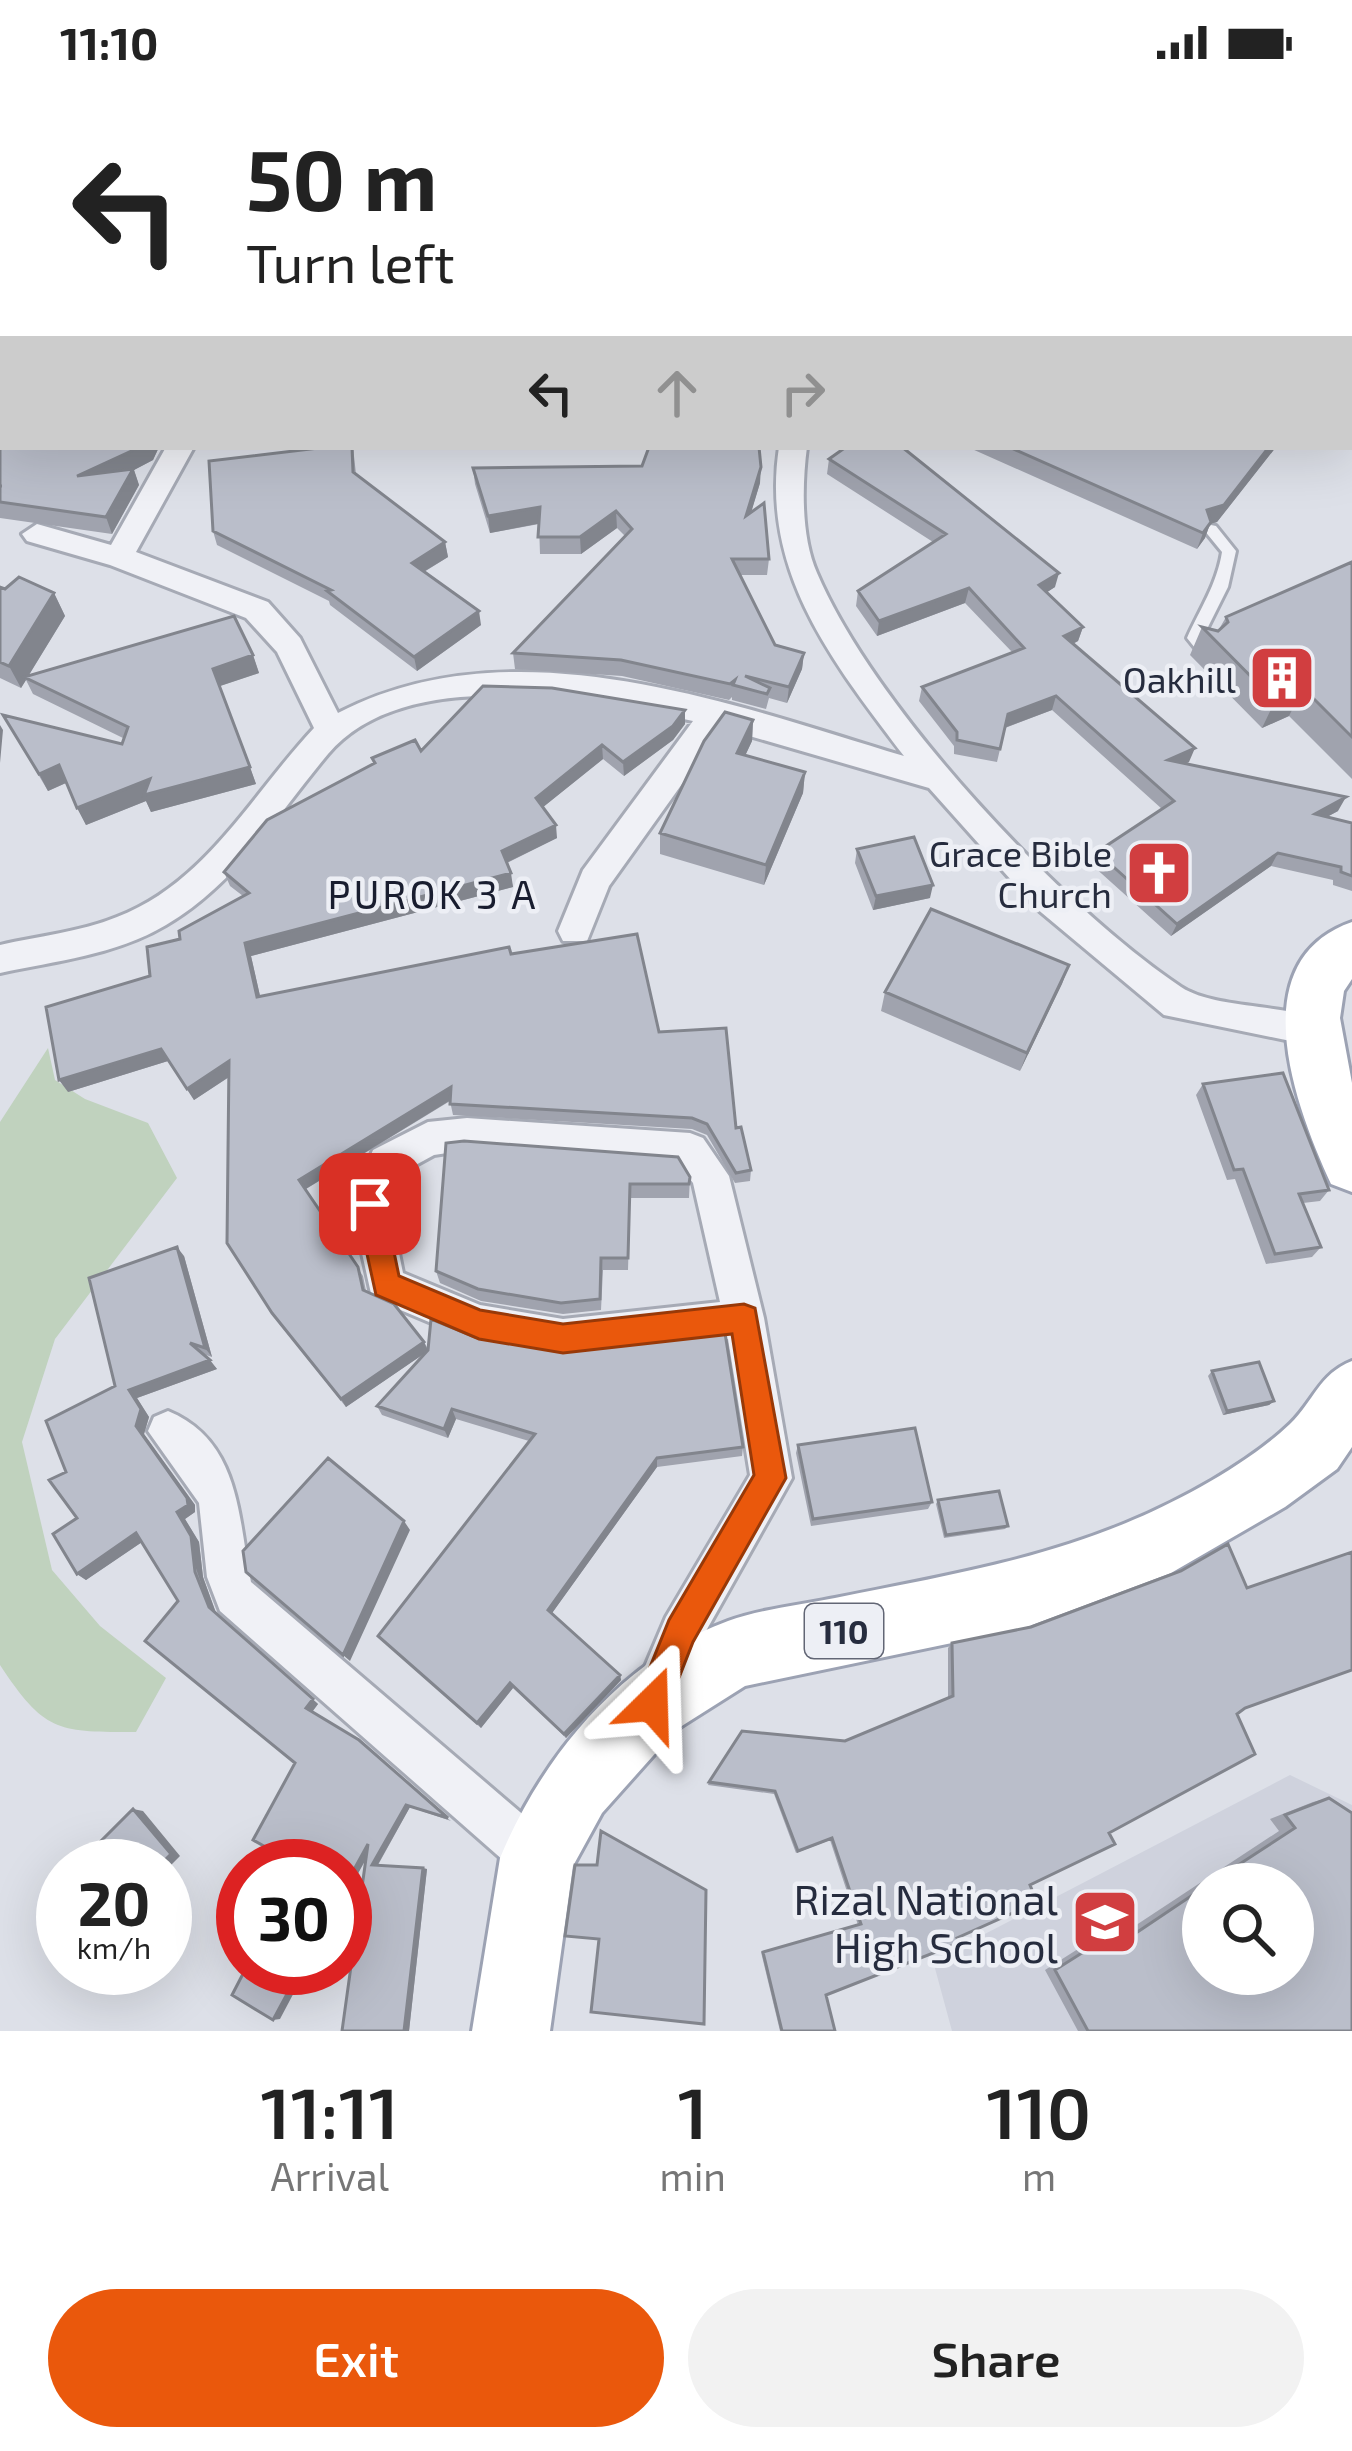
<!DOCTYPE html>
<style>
body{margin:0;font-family:"Exo 2",sans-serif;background:#f2f2f2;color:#222;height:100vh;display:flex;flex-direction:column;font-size:45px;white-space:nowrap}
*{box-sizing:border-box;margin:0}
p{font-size:39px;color:#767676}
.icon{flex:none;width:66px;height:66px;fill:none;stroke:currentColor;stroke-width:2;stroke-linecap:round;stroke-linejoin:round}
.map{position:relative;height:1947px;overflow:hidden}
.drawer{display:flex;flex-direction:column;background:#fff;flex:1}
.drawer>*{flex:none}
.top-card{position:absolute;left:0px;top:0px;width:1353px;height:366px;box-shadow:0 12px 48px #0002;background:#fff;color:#222;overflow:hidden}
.controls{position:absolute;left:1182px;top:1779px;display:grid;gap:24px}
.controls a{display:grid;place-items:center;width:132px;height:132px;border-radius:50%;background:#fff;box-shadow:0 12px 48px #0002;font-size:60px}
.speed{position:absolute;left:36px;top:1755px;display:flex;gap:24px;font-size:60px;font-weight:700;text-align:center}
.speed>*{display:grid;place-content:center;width:156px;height:156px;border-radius:50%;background:#fff;box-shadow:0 12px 48px #0002;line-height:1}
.speed small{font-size:30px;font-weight:400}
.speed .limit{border:18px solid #d22;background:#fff;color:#111}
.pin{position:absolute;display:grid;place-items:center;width:102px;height:102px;color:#fff;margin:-51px;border-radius:24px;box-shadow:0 6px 18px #0006}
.me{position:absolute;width:132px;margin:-66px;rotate:22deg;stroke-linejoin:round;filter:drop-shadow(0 0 9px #0008)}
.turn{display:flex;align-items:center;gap:42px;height:252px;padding:0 48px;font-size:54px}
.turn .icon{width:156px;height:156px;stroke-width:2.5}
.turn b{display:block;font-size:84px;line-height:102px}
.lanes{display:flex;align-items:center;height:114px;padding:0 48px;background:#0003;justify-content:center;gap:60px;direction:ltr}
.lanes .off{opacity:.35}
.eta{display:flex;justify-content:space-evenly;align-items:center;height:204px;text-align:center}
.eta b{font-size:72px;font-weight:600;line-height:84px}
.button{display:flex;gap:24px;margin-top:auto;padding:24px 48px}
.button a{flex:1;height:138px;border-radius:72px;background:#ea580c;color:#fff;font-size:48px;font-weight:600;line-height:138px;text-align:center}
.button a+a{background:#f2f2f2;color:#222}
.status{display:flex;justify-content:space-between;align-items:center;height:84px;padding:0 60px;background:#fff;direction:ltr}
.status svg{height:33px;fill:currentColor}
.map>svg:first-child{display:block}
.built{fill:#cfd2dd;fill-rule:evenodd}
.green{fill:#c0d2be}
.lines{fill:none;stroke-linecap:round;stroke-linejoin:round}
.lane-casing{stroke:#a6aab5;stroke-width:6}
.street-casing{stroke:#a6aab5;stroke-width:6}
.primary-casing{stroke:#9ca2b3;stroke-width:6}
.lane{fill:#f0f1f6;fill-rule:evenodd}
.street{fill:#f0f1f6;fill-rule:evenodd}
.primary{fill:#fff;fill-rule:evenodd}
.wall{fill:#a0a3ae;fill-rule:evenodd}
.shaded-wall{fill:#82858d}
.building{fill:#babeca;stroke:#82858d;stroke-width:3}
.route{fill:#ea580c;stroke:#983908;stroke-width:3}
.labels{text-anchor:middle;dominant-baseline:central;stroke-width:9;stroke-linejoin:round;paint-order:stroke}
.shield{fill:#edeff5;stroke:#626675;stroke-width:3}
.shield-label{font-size:33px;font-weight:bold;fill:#262c3e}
.poi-label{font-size:36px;fill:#262c3e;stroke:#edeff5;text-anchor:end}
.neighbourhood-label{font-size:39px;letter-spacing:3px;fill:#191d2f;stroke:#edeff5}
.near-poi-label{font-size:42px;fill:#262c3e;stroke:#edeff5;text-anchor:end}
</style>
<div class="status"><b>11:10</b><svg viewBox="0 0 49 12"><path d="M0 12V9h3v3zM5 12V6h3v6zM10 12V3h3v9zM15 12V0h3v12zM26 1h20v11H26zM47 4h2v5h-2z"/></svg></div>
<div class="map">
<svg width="1352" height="1947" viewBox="0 0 1352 1947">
<rect width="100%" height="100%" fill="#dde0e8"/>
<path class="built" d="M1290,1691l62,30v226h-400l-19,-70zM1203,1800h90v90h-90z"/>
<path class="green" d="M48,964l7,32 30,19 63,24 29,55 -122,161 -33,103 30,128 48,56 66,52 -30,54c-78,0 -91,1 -136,-67v-543z"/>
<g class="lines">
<g class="lane-casing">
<path id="lane" d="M1211,441l5,1 20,25 -8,36 -25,50 9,12 -8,6 -5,-2 -12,-15c13,-29 30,-54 35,-86l-18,-22z"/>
</g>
<g class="street-casing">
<path id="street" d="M3,38v18l-3,1v-18z
M166,363h28l-58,105 132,50 32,36 38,75c175,-91 391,-10 566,43 -71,-94 -144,-184 -125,-309h28c-5,38 -6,90 10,126 57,134 243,333 364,414 31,21 103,18 142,32l5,11 -5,11 -13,4 -146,-30 -128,-107 -107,-120 -207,-60 -113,158 -22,55h-24l-5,-10 25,-61 110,-149c-101,-21 -288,-58 -365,33 -51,61 -92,130 -162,171 -50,30 -111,36 -166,48v-28c39,-9 80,-13 117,-28 89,-34 135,-123 197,-189l-37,-76 -31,-34 -136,-53 -83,-24 -5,-7 15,-10 74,21z
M467,1034l223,15 13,5 26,38 35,142 28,160 -95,169 -24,59 -16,6 -16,-6 -6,-16 31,-73 84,-142 -22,-136 -165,18 -84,-14 -107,-45 -21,-94 22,-54 55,-28zM467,1066l213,16 13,17 27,119 -157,17 -83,-14 -77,-32 -14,-69 12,-31 33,-18z
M168,1327c73,30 70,108 83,171l303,259 6,17 -6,17 -17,6 -17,-6 -300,-264 -13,-34 -8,-74 -51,-72 6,-14z"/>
</g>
<g class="primary-casing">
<path id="primary" d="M1352,838v57l-8,12 -4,27 12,65v109l-21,-8c-35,-76 -91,-223 21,-262z
M1352,1277v86l-15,22 -52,38 -114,66 -147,55 -279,58 -68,43 -75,84 -29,53 -23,165h-78l28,-173c42,-101 122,-199 228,-237 33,-12 72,-16 107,-23 99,-20 197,-36 291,-75 53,-22 122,-59 164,-99 24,-23 29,-50 62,-63z"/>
</g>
<use href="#lane" class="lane"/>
<use href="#street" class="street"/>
<use href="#primary" class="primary"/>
</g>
<path class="wall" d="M88,0h1220l-5,3h-1215z
M1350,54l2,1v298l-2,-2z
M0,353l3,10h156l-6,13 -19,10 5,15 -27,49 -112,-16z
M353,363l3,27 89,68 3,15 -24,15 57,53 -64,46 -87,-66 -1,-4 -112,-56 -4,-14z
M972,363h304l-59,75 -7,2 -5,14 -8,11 -225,-100z
M829,375l226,128 -8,5 36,35 -5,14 -5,3 116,118 -5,2 154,47 -11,6 25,6v68l-19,-6v-5l-62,-14 -100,70 -79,-71 5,-13 65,-43 -110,-99 -47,18 -8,34 -43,-8v-8l-35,-45 3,-14 90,-35 -47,-49 -88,33 -21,-30 2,-15 75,-49 -106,-68z
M642,382l118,17 -9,29 18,47 -2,16h-27l35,70 29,8 -2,16 -15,34 -18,-5 -3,11 -34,-9v-3l-3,3 -107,-24 -107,-7 -2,-16 112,-117 -8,-8 -36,26h-41l-1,-30 -49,9 -15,-49 -2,-16z
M1352,478v217l-63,-63 -27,12 -72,-73 12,-28 16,4 8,-14z
M0,503l5,2 49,4 11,23 -36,59 224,-20 6,18 -39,13 36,98 -105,28 -5,-11 -60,24 -20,-42 -18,8 -45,-76 119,29 1,-6 -90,-44 -7,-14 -5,8 -21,-10z
M753,636l-1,21 -7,15 60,16 -2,21 -39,92 -104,-31v-21z
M685,640l-12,16 -49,36 -21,-17 -60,48 14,31 -50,25 6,24 -262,69 9,40 251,-42 148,78 77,96 15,42 -1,11 -15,2 -28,-48 -15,-6 -239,-14 -3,-14 -144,88 57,87 3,15 58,51 4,7 315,98 -1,9 -85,11 -105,146 68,62 1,5 -55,58 -53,-50 -32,40 -97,-86 145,-201 -73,-22 -8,19 -66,-23 -5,-9 48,-53 -79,54 -68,-85 -51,-79 2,-166 -35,23 -26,-39 -100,31 82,-116 30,-37 63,-43 -13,-10 -6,-14 149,-109 -1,-5z
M857,765l73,49 -57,12 -18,-47z
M1069,881l-49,106 -139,-60 4,-19z
M1203,1000l126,106 -9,11 -17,2 18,44 -9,10 -46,7 -31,-85 -8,1 -31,-85z
M446,1059l244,34 -1,21h-59l-2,72h-25l-2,40 -38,4 -82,-13 -41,-18 -4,-12z
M184,1172l28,101 -9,-3 14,15 -80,29 12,19 -5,17 51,71v7l-10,7 14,23 4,35 13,36 102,91 -6,8 139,109 -41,-14 -32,58 49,4 -18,162h-67l24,-172 -21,38v-31l-67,-12 17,-91 -117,-162 -36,-59 -56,38 -9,-6v-56l-11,-46 49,-86z
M1212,1287l62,30 -5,4 -46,10 -15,-39z
M798,1361l134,57 -4,7 -117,17 -15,-73z
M938,1416l70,26 -3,3 -61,9 -8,-34z
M952,1559l292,66 -135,124 -79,52 -204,110 9,36h-55l-19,-79 97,-27 -28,-85 -34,13 -22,-59 -66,-9 1,-3 136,-41 103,-43v-50z
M1329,1714l23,233h-274l-33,-61 58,-37 12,-1 3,5 161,-106 -9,-12 43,-17zM1203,1800h90l-90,90z"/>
<path class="shaded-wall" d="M1283,0h25l-5,3h-26z
M140,363h19l-6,13 -19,10 5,15 -27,49 -6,-17 -29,-41z
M1269,363h7l-59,75 -7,2 -5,14 -8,11 6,-16 4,-23z
M761,383l-1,16 -15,50 1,-17z
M540,423l2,16 -52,10 -2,-17z
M616,427l1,17 -36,26 -1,-17z
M445,458l3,15 -33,20 -3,-14z
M1059,489l-4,14 -20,13 4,-15z
M969,504l-4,15 -88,33 2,-15z
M54,509l11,23 -38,62 -3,-1 2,3 -5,8 -12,-22z
M479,527l2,14 -64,46 -3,-14z
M1083,543l-5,14 -18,9 4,-14z
M804,569l-2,16 -15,34 2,-16z
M253,571l6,18 -39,13 -7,-17z
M1303,604l-14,28 -27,12 13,-27z
M1056,612l-4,14 -48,18 4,-14z
M685,626v14l-12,16 -49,36 -1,-14z
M753,636l-1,21 -16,34 1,-22z
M0,641l3,5 -3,33z
M602,661l1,14 -66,53 -1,-14z
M1195,664l-6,14 -27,12 6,-14z
M59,681l9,17 -20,9 -9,-17z
M250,683l6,17 -105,28 -5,-11 -60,24 -9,-17 73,-29z
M805,688l-2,21 -39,92 2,-20z
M1346,713l-8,14 -30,16 7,-13z
M556,741l1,13 -53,26 -2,-13z
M1278,769l-7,13 -100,70 6,-12z
M511,789l2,14 -262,69 12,53 -6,-12 -12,-54z
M933,801l-3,13 -57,12 3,-14z
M1069,881l-7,19 -42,87 7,-18z
M161,965l7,12 -100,31 -9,-12z
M229,977l6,12 -41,27 -7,-11z
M451,1003l3,11 -150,92 -5,-10z
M177,1163l7,9 28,101 -7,-9z
M424,1258l4,9 -82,56 -5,-8z
M210,1276l7,9 -80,29 12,19 -5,17 51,71v7l-10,7 14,23 4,35 13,36 102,91 -6,8 -103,-105 -32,-95 -41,-86 -7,-36z
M1274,1317l-5,4 -46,10 4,-4z
M452,1325l4,10 -8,19 -4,-9z
M657,1374v9l-107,149 -2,-6z
M404,1437l6,9 -60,131 -7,-6z
M136,1449l9,7 -59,40 -9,-6z
M620,1591l1,5 -55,58 -2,-4z
M510,1599l3,5 -32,40 -4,-5z
M406,1721l4,2 -33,59 -5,-1z
M133,1725l10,2 37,45 -15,15v-5h-6z
M368,1760l5,2 -28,51v-11z
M423,1784l4,1 -18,162h-5z
M301,1884h6l-27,51 -7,1z"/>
<path class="building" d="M110,0h1173l-6,3h-1154z
M1350,91l2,1v239l-2,-1z
M0,353h3v10h137l-63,29 56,-7 -27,48 -106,-15v-16h2h-2z
M327,363h25l1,25 92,70 -33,21 67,48 -65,46 -87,-66 4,-1 -118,-59 -4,-70z
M649,363h110l2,20 -15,49 18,-13 5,56h-37l43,86 29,8 -15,34 -44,-11 25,12 -3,6 -34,-9 2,-5 -5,4 -109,-24 -108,-7 119,-124 -16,-18 -36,26h-42l2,-30 -52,9 -15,-48 169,-2z
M846,363h56l157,126 -20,12 44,42 -19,9 131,112 -27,12 178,37 -31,17 37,9v53l-11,-4v-5l-63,-14 -101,71 -80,-72 77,-51 -118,-105 -48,18 -8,35 -43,-9v-8l-35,-45 102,-39 -55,-60 -90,33 -21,-30 88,-57 -117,-75z
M1009,363h260l-45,58 -17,5 4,12 -8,11z
M1352,478v175l-49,-49 -28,13 -73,-74 16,4 10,-9 -2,-5z
M19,493l35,16 -45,73 -9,-4v-75l5,2z
M234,532l19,39 -40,14 37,98 -106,28 6,-16 -73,29 -18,-43 -20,9 -36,-59 119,29 6,-17 -104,-50z
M483,602l69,2 133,22 -12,16 -50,36 -21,-17 -66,53 20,27 -54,26 9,22 -266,70 12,54 252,-50 2,7 126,-20 22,98 67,-4 10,100 5,-1 10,43 -15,3 -29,-49 -15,-6 -242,-14 1,-17 -152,93 59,87 5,23 31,14 30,38 -83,57 -69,-86 -45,-70 2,-182 -42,28 -26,-40 -102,31 -13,-73 104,-31 -3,-29 33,-8 -1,-8 70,-38 -25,-21 43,-52 108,-57 -3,-5 43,-18 6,11z
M725,628l28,8 -16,33 68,19 -39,93 -106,-32 44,-92z
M914,753l19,48 -57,11 -19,-47z
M931,825l138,56 -42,88 -142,-61z
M1283,989l46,117 -30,4 22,53 -46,7 -32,-85 -9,1 -31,-86z
M464,1057l214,16 12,20 -1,7h-59l-2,74h-27l-1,41 -39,4 -83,-14 -42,-18 10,-128z
M177,1163l28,101 -15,-5 20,17 -81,30 12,19 -5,17 51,72 1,7 -11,7 14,24 4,36 14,35 104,92 -7,9 53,32 89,78 -42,-13 -34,60 51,3 -19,163h-62l26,-187 -23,42v-20h-74l7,-12 -25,-14 42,-77 -150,-122 33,-40 -42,-68 -59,41 -24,-40 24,-16 -28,-38 17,-8 -20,-51 69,-35 -26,-108z
M431,1235l44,18 85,14 165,-18 18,114 -86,11 -109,152 72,65 -56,59 -54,-51 -33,40 -99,-87 157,-202 -83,-25 -8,20 -67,-23 51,-56z
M1259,1278l15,39 -47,10 -15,-40z
M915,1344l17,74 -119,17 -15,-74z
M328,1374l76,63 -61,134 -97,-83 -3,-21z
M999,1407l9,35 -62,9 -8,-35z
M1228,1460l19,44 105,-36v118l-107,38 -8,6 18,40 -146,79 6,11 -85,41 7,17 -80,36 2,5 -133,52 9,36h-53l-19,-79 98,-28 -29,-86 -34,13 -23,-60 -66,-9 33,-51 103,10 108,-45 -1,-53 79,-16 150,-56z
M1329,1714l23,15v218h-264l-33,-61 60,-38 6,11 82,-55v86h90v-90h-84l86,-56 -10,-13z
M133,1725l38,45 -12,12h-83z
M601,1747l105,59 -2,134 -113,-12 8,-73 -34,-3 10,-71h22z
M63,1795v15l-7,-8z
M246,1884h55l-28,52 -41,-25z"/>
<path class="route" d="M370,1106l14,14 15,72 81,34 83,14 181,-20 11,4 31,170 -93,164 -29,74 -12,5 -12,-5 -5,-12 34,-84 85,-145 -22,-141 -169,19 -84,-14 -103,-44 -20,-91z"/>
<defs>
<g id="building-square" transform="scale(3.45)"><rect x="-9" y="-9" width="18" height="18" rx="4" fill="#d13e40" stroke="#edeff5"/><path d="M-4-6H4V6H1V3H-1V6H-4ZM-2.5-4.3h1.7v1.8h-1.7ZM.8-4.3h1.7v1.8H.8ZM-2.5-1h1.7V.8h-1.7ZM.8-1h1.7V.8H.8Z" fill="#fff"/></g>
<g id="church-square" transform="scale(3.45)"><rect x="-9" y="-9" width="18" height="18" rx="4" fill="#d13e40" stroke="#edeff5"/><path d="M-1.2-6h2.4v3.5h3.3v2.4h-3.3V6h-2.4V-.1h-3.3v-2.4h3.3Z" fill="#fff"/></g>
<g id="school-square" transform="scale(3.45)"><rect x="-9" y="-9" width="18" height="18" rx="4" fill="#d13e40" stroke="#edeff5"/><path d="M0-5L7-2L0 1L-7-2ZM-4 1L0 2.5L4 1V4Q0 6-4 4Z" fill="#fff"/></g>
</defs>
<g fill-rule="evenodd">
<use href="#building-square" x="1282" y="594"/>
<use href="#church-square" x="1159" y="789"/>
<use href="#school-square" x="1105" y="1838"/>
</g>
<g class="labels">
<rect class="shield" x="805" y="1520" width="78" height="54" rx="9"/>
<g class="shield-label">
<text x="844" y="1547">110</text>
</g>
<g class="poi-label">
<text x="1236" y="594">Oakhill</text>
<text x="1112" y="768">Grace Bible<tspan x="1112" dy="41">Church</tspan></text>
</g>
<g class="neighbourhood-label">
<text x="433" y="809">PUROK 3 A</text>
</g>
<g class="near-poi-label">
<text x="1058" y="1814">Rizal National<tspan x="1058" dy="48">High School</tspan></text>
</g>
</g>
</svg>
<div class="controls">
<a><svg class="icon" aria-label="search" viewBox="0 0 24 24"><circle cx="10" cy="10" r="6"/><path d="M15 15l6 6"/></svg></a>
</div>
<div class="speed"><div>20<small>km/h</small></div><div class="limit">30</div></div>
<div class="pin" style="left:370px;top:1120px;background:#d93025"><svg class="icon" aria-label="arrive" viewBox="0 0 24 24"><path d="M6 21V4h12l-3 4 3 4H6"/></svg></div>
<svg class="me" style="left:652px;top:1620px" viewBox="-20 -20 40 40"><path d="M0-17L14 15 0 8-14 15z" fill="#ea580c" stroke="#fff" stroke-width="4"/></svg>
<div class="top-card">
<div class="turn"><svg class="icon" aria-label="left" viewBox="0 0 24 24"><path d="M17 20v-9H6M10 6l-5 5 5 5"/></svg><div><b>50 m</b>Turn left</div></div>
<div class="lanes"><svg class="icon" aria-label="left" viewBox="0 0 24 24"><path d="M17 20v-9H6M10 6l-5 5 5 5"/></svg><svg class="icon off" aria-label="ahead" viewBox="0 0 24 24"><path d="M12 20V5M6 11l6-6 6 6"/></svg><svg class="icon off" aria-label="right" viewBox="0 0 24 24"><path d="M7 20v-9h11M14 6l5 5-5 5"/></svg></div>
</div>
</div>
<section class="drawer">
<div class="eta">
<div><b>11:11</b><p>Arrival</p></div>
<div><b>1</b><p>min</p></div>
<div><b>110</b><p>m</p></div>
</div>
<div class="button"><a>Exit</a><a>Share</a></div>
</section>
